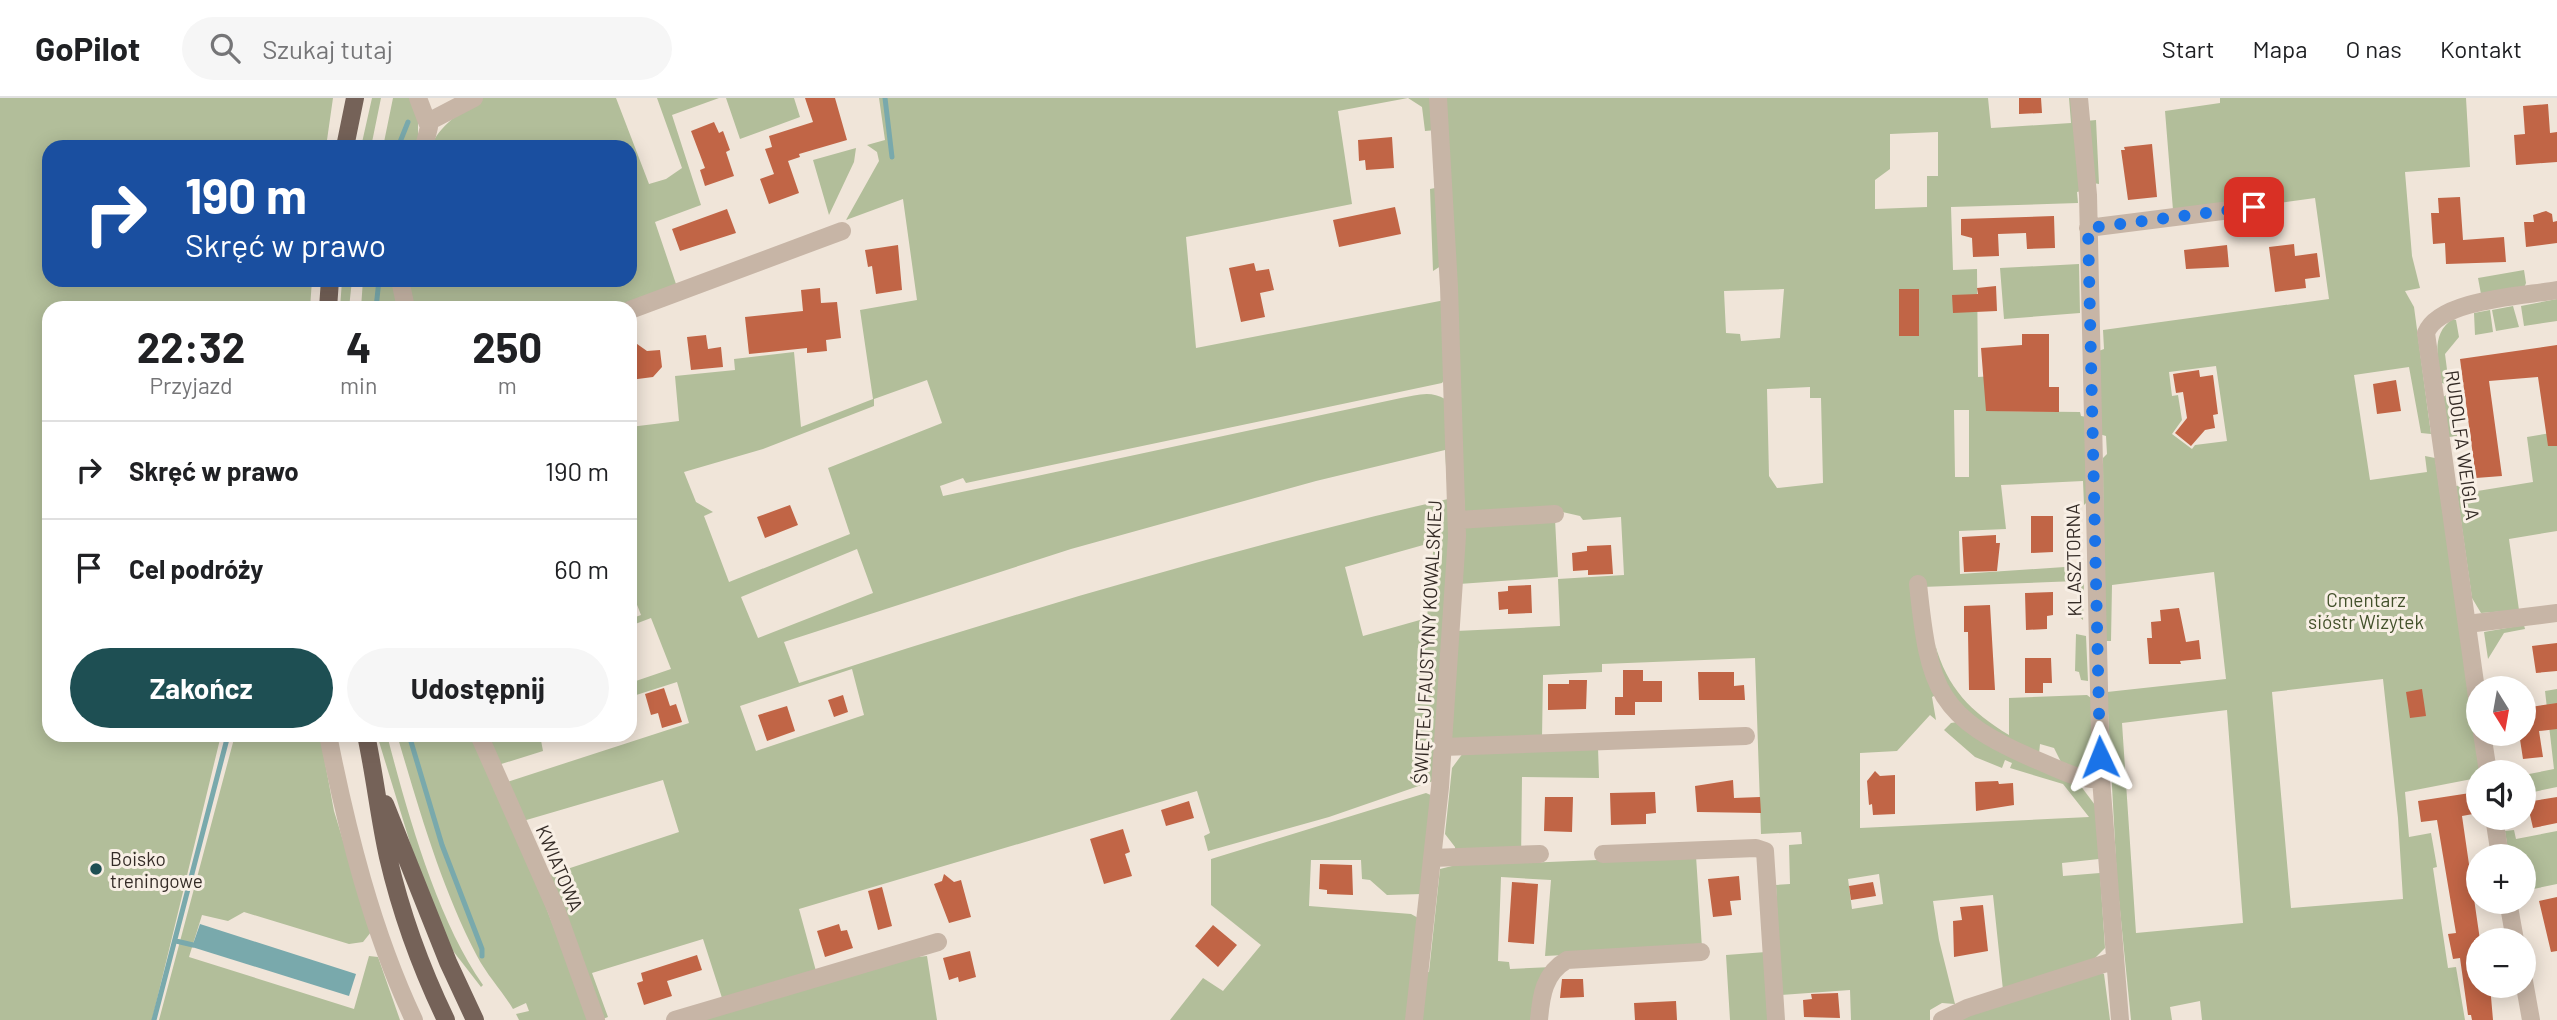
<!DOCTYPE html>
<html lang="pl">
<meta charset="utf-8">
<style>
body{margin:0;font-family:Barlow,sans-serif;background:#f6f6f6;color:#202124;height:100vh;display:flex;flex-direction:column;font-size:26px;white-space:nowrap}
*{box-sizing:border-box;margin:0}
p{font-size:23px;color:#757577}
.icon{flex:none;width:38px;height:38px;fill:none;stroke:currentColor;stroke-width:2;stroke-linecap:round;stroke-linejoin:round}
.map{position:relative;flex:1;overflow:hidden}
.side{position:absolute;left:42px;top:203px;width:595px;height:441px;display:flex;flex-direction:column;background:#fff;border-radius:21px;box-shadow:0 4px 18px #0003}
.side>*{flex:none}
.guide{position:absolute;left:42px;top:42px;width:595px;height:147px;border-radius:21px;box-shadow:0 4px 18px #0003;background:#1a4fa0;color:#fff;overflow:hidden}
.needle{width:46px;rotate:169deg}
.controls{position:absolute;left:2466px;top:578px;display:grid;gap:14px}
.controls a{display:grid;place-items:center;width:70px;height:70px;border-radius:50%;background:#fff;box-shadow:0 4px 18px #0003;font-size:35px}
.pin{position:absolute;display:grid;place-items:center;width:60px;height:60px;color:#fff;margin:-30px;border-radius:14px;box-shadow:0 4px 10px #0006}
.me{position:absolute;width:77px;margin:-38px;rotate:358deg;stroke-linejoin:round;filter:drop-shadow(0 0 5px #0008)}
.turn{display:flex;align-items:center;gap:24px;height:147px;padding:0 28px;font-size:32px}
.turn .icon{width:91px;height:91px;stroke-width:2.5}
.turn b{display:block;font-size:49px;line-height:60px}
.eta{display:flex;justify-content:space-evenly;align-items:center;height:119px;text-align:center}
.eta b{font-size:42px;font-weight:700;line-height:49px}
.action{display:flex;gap:14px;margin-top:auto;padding:14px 28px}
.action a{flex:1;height:80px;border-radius:42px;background:#1e4f53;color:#fff;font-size:28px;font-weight:700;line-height:80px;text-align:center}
.action a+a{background:#f6f6f6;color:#202124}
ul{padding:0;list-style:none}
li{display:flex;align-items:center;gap:21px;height:98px;padding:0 28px;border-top:2px solid #e0e0e0}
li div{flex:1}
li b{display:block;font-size:26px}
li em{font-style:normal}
header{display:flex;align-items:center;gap:42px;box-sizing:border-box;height:98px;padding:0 35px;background:#fff;border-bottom:2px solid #e0e0e0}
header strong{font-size:33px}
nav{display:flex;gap:38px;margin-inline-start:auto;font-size:24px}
.search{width:490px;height:63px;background:#f6f6f6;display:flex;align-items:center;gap:18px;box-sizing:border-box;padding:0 24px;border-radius:38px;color:#757577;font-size:26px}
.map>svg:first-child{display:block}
.green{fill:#b2be9a;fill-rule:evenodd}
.water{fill:#79a9ac}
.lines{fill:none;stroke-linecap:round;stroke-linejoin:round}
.stream{stroke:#79a9ac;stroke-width:5}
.building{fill:#c16546}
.minor{stroke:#c7b5a6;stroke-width:18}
.major{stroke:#756258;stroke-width:18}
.route{stroke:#1a73e8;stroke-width:12;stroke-dasharray:0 21.6}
.poi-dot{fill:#1e4f53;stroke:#f8efe5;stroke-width:2.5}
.labels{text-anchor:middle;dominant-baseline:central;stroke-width:6;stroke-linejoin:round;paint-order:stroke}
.street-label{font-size:19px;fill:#342b26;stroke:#f8efe5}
.park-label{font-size:19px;fill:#43512b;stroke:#f8efe5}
.poi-label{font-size:19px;fill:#342b26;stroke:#f8efe5;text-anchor:start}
</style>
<header>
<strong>GoPilot</strong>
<div class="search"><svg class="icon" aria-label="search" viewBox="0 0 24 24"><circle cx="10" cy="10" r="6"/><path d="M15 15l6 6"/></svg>Szukaj tutaj</div>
<nav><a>Start</a><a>Mapa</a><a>O nas</a><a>Kontakt</a></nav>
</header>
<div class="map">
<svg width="2557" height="922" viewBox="0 0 2557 922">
<rect width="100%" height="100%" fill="#f0e5d9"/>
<path class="green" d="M0,0h333l-7,49h-277v133h263l-2,28h-261v427h172l-69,285h-152z
M372,0h9l-10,49h-10z
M393,0h18l7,16v33h-35z
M480,0h136l33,86 17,-5 16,-11 -25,-70h62l-47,17 29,90 -46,17 21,62 8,-1 -65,25h-207l-6,-28h224v-133h-199c8,-22 31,-35 49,-49z
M726,0h68l6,19 -60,22z
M879,0h555l3,32 -12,1 -3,-24 -14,-9 -70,13 14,93 -166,33 10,111 249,-48v79l-3,4 -476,100 -3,-5 -23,8 3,10 458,-98c15,-3 30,-8 44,1l9,138 -18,243 -107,37 -121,34 -4,-15 6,-3 -13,-42 -398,118 17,62 -154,49 61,-19 -20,-62 -111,34 16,44 -8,3 -54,-144 133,-44 -16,-52 -140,41 -16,-39 182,-59 -12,-41 -47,15v-14l41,-14 -20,-51 -21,8v-7l11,-4 -11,-28v-160l49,-6 -4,-45 60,-6 -1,-11 60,-7 7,75 72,-28 -13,-89 57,-10 -14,-101 -57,21 33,-59 -2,-9 -10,-7 18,-5zM927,282l15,43 -114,45 22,66 -121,48 -25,-66 9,-4 -17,-10 -12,-30 79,-23 111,-43v-7zM1445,352l3,49c-219,50 -436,115 -649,184l-15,-41 287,-93 245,-68zM1434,444l-7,76 -64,18 -18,-69zM857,451l16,44 -115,45 -17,-41zM852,571l12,46 -108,36 -16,-45z
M1443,0h545l3,30 80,-5 -2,-25h5l7,93 -4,1 1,11 -127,4 2,63 24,-1 1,108 15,-1 3,35 84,1 1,4 6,1v85l-3,3 -1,-24 -82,4 5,44 -47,2 1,43 119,-8v15l5,2 -1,37 -6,-5v-34l-155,6 16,107 -6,3 4,23 -6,-5 -33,36 -37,2v75l229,-11 -26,-33 -53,-16 2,-5 -7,-3 -3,8 -27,-11 -31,-27 7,-7 6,-1 123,63 15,20 4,54 -37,4 1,13 37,-3 5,75 -13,13 -89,29 -10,-95 -60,6 6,39 16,64 -13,-1 -12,7v10h-79l-1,-30 -69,5 -5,-110 14,-1 -1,-39 13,-1 -1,-12 -40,2 -6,-176 -153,6v8l-59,3 -1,63 -92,1 6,-108 104,-5 -2,-47 66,-4 -3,-58 -38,3 -3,-4 -22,-5 -93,5zM1938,34v44h-11v31l-52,2v-29l15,-11v-35zM1784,191l-4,49 -39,3 -1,-7 -14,-1 -2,-42zM1810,289v11h11l2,85 -46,5 -8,-12 -2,-87zM1954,312h15v67h-14zM1879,776l4,30 -31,5 -4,-30z
M2220,0h246l4,69 -65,5 7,84 8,32 -15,3 9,16 17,127 -10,-1 -12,-66 -55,8 16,105 57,-8 -2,-16 10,2 45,314 -2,21 -4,1 -2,-15 -67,13 4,45 22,-4 6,34 -4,1 15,100 8,-1 9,53h-263l-2,-19 -30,6 2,13h-41l-14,-140 -10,-188 119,-13 -12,-107 -102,13 -1,56h-7l-1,-183 4,-4 -1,-18 -7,-2 -3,-82 8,-3 -1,-19 226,-31 -14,-101 -58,8 -84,4 -8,-99 55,-8zM2216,268l11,75 -32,4 -3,4 -20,-15 10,-14 -4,-25 -6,1 -3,-24zM2383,581l15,139 5,81 -112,9 -19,-216zM2227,612l16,213 -107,10 -14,-210z
M2096,22l3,64 -6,-1 -7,-62z
M856,50l-2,14 -25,53 -16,-55z
M1440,89l4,77 -11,7 -3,-82z
M2079,166l1,49 -76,6 -4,-51z
M2524,172l2,13 -2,5 -43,6 -3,-16z
M352,182l-3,28h-9l2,-27z
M363,182h30l7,28h-39z
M2557,201v22l-33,5 -3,-20z
M2513,208l6,21 -23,4 -4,-21z
M2490,212l3,22 -18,3 -1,-22z
M2453,221l3,1 3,17 -14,17 4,31 -7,-2c-4,-23 -12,-49 11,-64z
M2450,295l7,43 -8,1 -6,-40z
M2557,334v99l-48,8 10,71 -38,3 -9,-15 -16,-112 7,-1 2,8 68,-11 -6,-45z
M1555,421l3,58 -99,7 3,-59z
M2524,527l1,4 -21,4 -16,26 -4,-27z
M2076,536l10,2 2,45 -7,-1 -2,-8 -4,-1z
M1935,546c12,44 36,68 74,91v-37l78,-3 4,3 1,67 -8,6 -21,-5 -9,-18 -14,-4 -1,10 -44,-18 -51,-46z
M2557,591v98l-33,7v-19l30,-6 -9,-78z
M235,637h85l14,76 37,121 -8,10 -14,2 -105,-32 -16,9 -26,-6 -13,42 165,52 15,-53 9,1 22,63h-241z
M377,637h10c20,77 50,185 96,250l-2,2 -31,-40 -31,-75z
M397,637h77l34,75 82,210h-71l-3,-6 13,-3 -3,-8 -13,6c-11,-18 -26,-34 -36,-53 -36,-69 -58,-147 -80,-221z
M484,637h56l3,16 -45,14z
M1598,649l1,31 -77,-1 -1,86 175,-7 6,92 -157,8 6,-76 -50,-3 -3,84 11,1 1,7 42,-2 -16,53h-117l4,-47 6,-1 11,-103 16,-4 -1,-18 -10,-13 7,-66 11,-15z
M1426,695l7,3 -11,98 -35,1 -17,-15 -8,-1 -1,-19h-50l-2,46 102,8 9,5 -11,101h-239l33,-42 20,13 38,-46 -50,-40v-46z
M2514,732l2,9 41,-8v53l-33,7v-35h-15l-4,-25z
M1766,854l3,68h-39l-4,-65z
M927,858l10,64h-249l211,-61z
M2098,873l6,3 6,46h-156z"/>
<path class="water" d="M200,826l156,50 -7,22 -157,-49z"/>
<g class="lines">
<path class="stream" d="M885,0l7,59
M398,49l10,-25
M376,210l3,-28
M409,637l33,110 40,104v7
M176,843l17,4
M154,922l74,-285"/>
</g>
<path class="building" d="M805,0h30l12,42 -48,14 1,3 -12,4 11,32 -30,11 -9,-25 14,-5 -9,-25 7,-2 -3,-11 44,-14z
M2019,0h22l1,15 -23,1z
M2548,6l2,29 7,-1v30l-41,3 -2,-30 11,-1 -2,-28z
M714,24l5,11 4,-2 7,19 -4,2 8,24 -29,10 -5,-16 5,-2 -14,-37z
M1392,39l2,31 -28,2 -1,-10 -6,1 -1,-21z
M2152,46l5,53 -29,3 -7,-50h4l-1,-3z
M2460,99l3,43 41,-3 2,25 -60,2 -1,-21 -12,1 -2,-31h8l-1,-15z
M1395,109l6,27 -62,13 -6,-27z
M727,111l9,24 -56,18 -8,-22z
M2546,113l6,3 1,8 4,-1v22l-31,4 -2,-25h10l-1,-7z
M2054,118l1,32 -28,1 -1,-16 -28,1 1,22 -26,1 -1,-19 -11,-3v-16z
M2294,146l1,12 22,-3 3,24 -15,2 1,9 -31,4 -6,-45z
M898,147l4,45 -26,4 -4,-28 -4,1 -3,-17z
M2227,147l2,22 -43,2 -2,-19z
M1254,165l2,8 13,-2 5,21 -14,3 5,24 -24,5 -12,-54z
M1996,188l1,25 -44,2 -1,-18 26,-1 -1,-6z
M820,190l1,15 16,-1 4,36 -15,2 1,11 -20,2v-5l-58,6 -4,-37 58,-6 -2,-21z
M1899,191h20v47h-20z
M2022,236h27v53h10v25l-73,-1 -5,-63 41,-3z
M706,237l2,14 13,-2 2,20 -32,3 -4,-33z
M630,241l17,12 13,-1 2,17 -9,10 -23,3z
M2557,247v101h-9l-10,-69 -49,4 13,95 -26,2 -16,-119z
M2199,272l1,7 13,-2 5,39 -5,1 2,13 -10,2 -14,16 -16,-13 12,-15 -4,-26 -7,1 -3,-19z
M2396,282l5,31 -24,3 -4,-30z
M790,407l8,20 -33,13 -8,-21z
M2031,418h22v36l-22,1z
M1996,437v8h4l-3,28 -33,1 -2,-35z
M1611,447l2,29 -25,1v-5l-15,1 -1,-18 15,-2v-5z
M1531,487l1,28 -24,1v-5l-9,1 -1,-18 10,-1v-5z
M2053,494v23l-6,1v13l-21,1 -1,-37z
M1990,507l5,85h-26l-1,-58h-4v-26z
M2179,510l7,34 13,-2 2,19 -21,2 1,3h-32l-2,-26h5l-1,-16 10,-1 -1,-11z
M2557,545v28l-21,2 -4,-27z
M2025,560h26l1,25h-9v10h-18z
M1623,572h20v11h19v21h-27v13h-20v-18h8z
M1698,574h36v14l10,-1 1,15h-46z
M1569,582h18l-1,29 -38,1v-26h21z
M664,590l6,18 6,-2 6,18 -20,6 -4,-15 -7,2 -6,-21z
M2422,591l4,27 -16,2 -4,-26z
M843,597l5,17 -14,5 -6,-17z
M2557,605v26l-18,2 4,26 -20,2 -4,-26h5v-25z
M787,608l8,25 -28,10 -9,-26z
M1875,673l5,5 15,-1v39l-22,1 -1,-11 -3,1 -2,-24z
M1733,682l1,18 26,-1 1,16 -64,-1 -2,-26z
M1998,683l1,3 14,-1 1,22 -38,6 -1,-29z
M1655,694l1,21 -10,1v10l-35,1 -1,-32z
M2470,695l3,21 -11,2 18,124h-6l4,45h12l3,35h-21l-1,-5h-3l-8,-57 -7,1 -5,-25 8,-1 -19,-113 -16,2 -3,-21z
M1545,699h28l-1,35 -28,-1z
M2557,699v26l-24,5 -6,-26z
M1189,703l5,17 -28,8 -5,-16z
M1123,731l7,23 -5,2 7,22 -28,8 -14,-45z
M1320,766l32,1 1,30 -26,-1v-4l-8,-1z
M944,776l10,8 7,-2 10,37 -22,6 -15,-39 8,-3z
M1739,778l2,24 -11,1 2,14 -19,2 -5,-38z
M1512,784l26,2 -4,60 -26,-2z
M1873,784l3,14 -25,4 -2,-14z
M882,789l10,39 -14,4 -10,-39z
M2557,799v54l-6,1 -12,-51z
M1983,807l5,46 -34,6 -1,-36 9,-1 -2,-13z
M839,826l2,7 6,-1 6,18 -28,9 -8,-26z
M1213,827l24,20 -19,22 -23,-21z
M970,853l6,26 -17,5 -1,-5 -9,3 -6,-22z
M697,857l5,15 -35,11 5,15 -28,9 -7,-22 6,-2 -2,-8z
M1562,881h21l1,18 -24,1z
M1838,895l2,25 -36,-1 -1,-17 9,-1 -1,-5z
M1676,903l1,19h-42l-1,-17z"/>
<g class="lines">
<path class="minor" d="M418,0l11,29 -5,20
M2079,0l9,97 13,584 19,241
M428,24l46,-24
M2088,130l166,-21
M400,182l6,28
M630,212l212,-79
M1458,422l97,-6
M1918,486c11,106 19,134 121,177 20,8 40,20 62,18
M2467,526l90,-11
M2478,606l-52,-371c13,-34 99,-37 131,-43
M2482,635l6,39
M328,637c19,96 44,196 86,285
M479,637l77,174 40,111
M1443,649l303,-11
M2494,719l6,39
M1603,756l153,-6 9,3 11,169
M1432,760l108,-4
M2508,803l7,39
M2524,883l7,39
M675,922l263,-78
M1414,922l26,-233 17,-251 -8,-249 -11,-189
M1539,922c2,-24 5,-47 28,-60l134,-8
M1942,922l25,-12 146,-47"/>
<path class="major" d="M345,49l10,-49
M328,210l2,-28
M366,637c9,41 13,82 22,122 13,56 33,111 58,163
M385,706l63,158 27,58"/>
</g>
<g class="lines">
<path class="route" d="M2100,659l-12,-529 166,-21"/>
</g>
<circle class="poi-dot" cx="96" cy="771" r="7"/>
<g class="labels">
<g class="street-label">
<text transform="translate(2463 347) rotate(82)">RUDOLFA WEIGLA</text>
<text transform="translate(2073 462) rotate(-91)">KLASZTORNA</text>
<text transform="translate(1427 544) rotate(-87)">ŚWIĘTEJ FAUSTYNY KOWALSKIEJ</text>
<text transform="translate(560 770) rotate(67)">KWIATOWA</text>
</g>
<g class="park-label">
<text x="2366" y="501">Cmentarz<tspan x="2366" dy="22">sióstr Wizytek</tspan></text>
</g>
<g class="poi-label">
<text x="110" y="760">Boisko<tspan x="110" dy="22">treningowe</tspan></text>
</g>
</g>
</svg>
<div class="controls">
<a><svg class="needle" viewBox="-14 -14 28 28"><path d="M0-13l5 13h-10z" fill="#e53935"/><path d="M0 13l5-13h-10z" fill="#757577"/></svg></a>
<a><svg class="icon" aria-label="sound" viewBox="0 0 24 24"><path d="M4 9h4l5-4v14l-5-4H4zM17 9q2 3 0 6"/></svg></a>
<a>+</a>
<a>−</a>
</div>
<div class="pin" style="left:2254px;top:109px;background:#d93025"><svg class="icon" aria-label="arrive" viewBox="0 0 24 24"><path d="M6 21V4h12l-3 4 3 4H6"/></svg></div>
<svg class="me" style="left:2100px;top:659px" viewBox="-20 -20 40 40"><path d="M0-17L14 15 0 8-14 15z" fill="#1a73e8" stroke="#fff" stroke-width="4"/></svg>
<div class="guide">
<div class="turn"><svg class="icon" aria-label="right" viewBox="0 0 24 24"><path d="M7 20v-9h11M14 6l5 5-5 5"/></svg><div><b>190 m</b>Skręć w prawo</div></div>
</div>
<section class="side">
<div class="eta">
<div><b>22:32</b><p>Przyjazd</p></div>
<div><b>4</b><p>min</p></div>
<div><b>250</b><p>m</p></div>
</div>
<ul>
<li><svg class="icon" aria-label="right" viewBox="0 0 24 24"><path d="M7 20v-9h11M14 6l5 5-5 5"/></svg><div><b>Skręć w prawo</b></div><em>190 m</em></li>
<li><svg class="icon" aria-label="arrive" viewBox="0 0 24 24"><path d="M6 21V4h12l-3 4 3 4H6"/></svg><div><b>Cel podróży</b></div><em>60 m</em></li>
</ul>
<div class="action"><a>Zakończ</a><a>Udostępnij</a></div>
</section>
</div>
